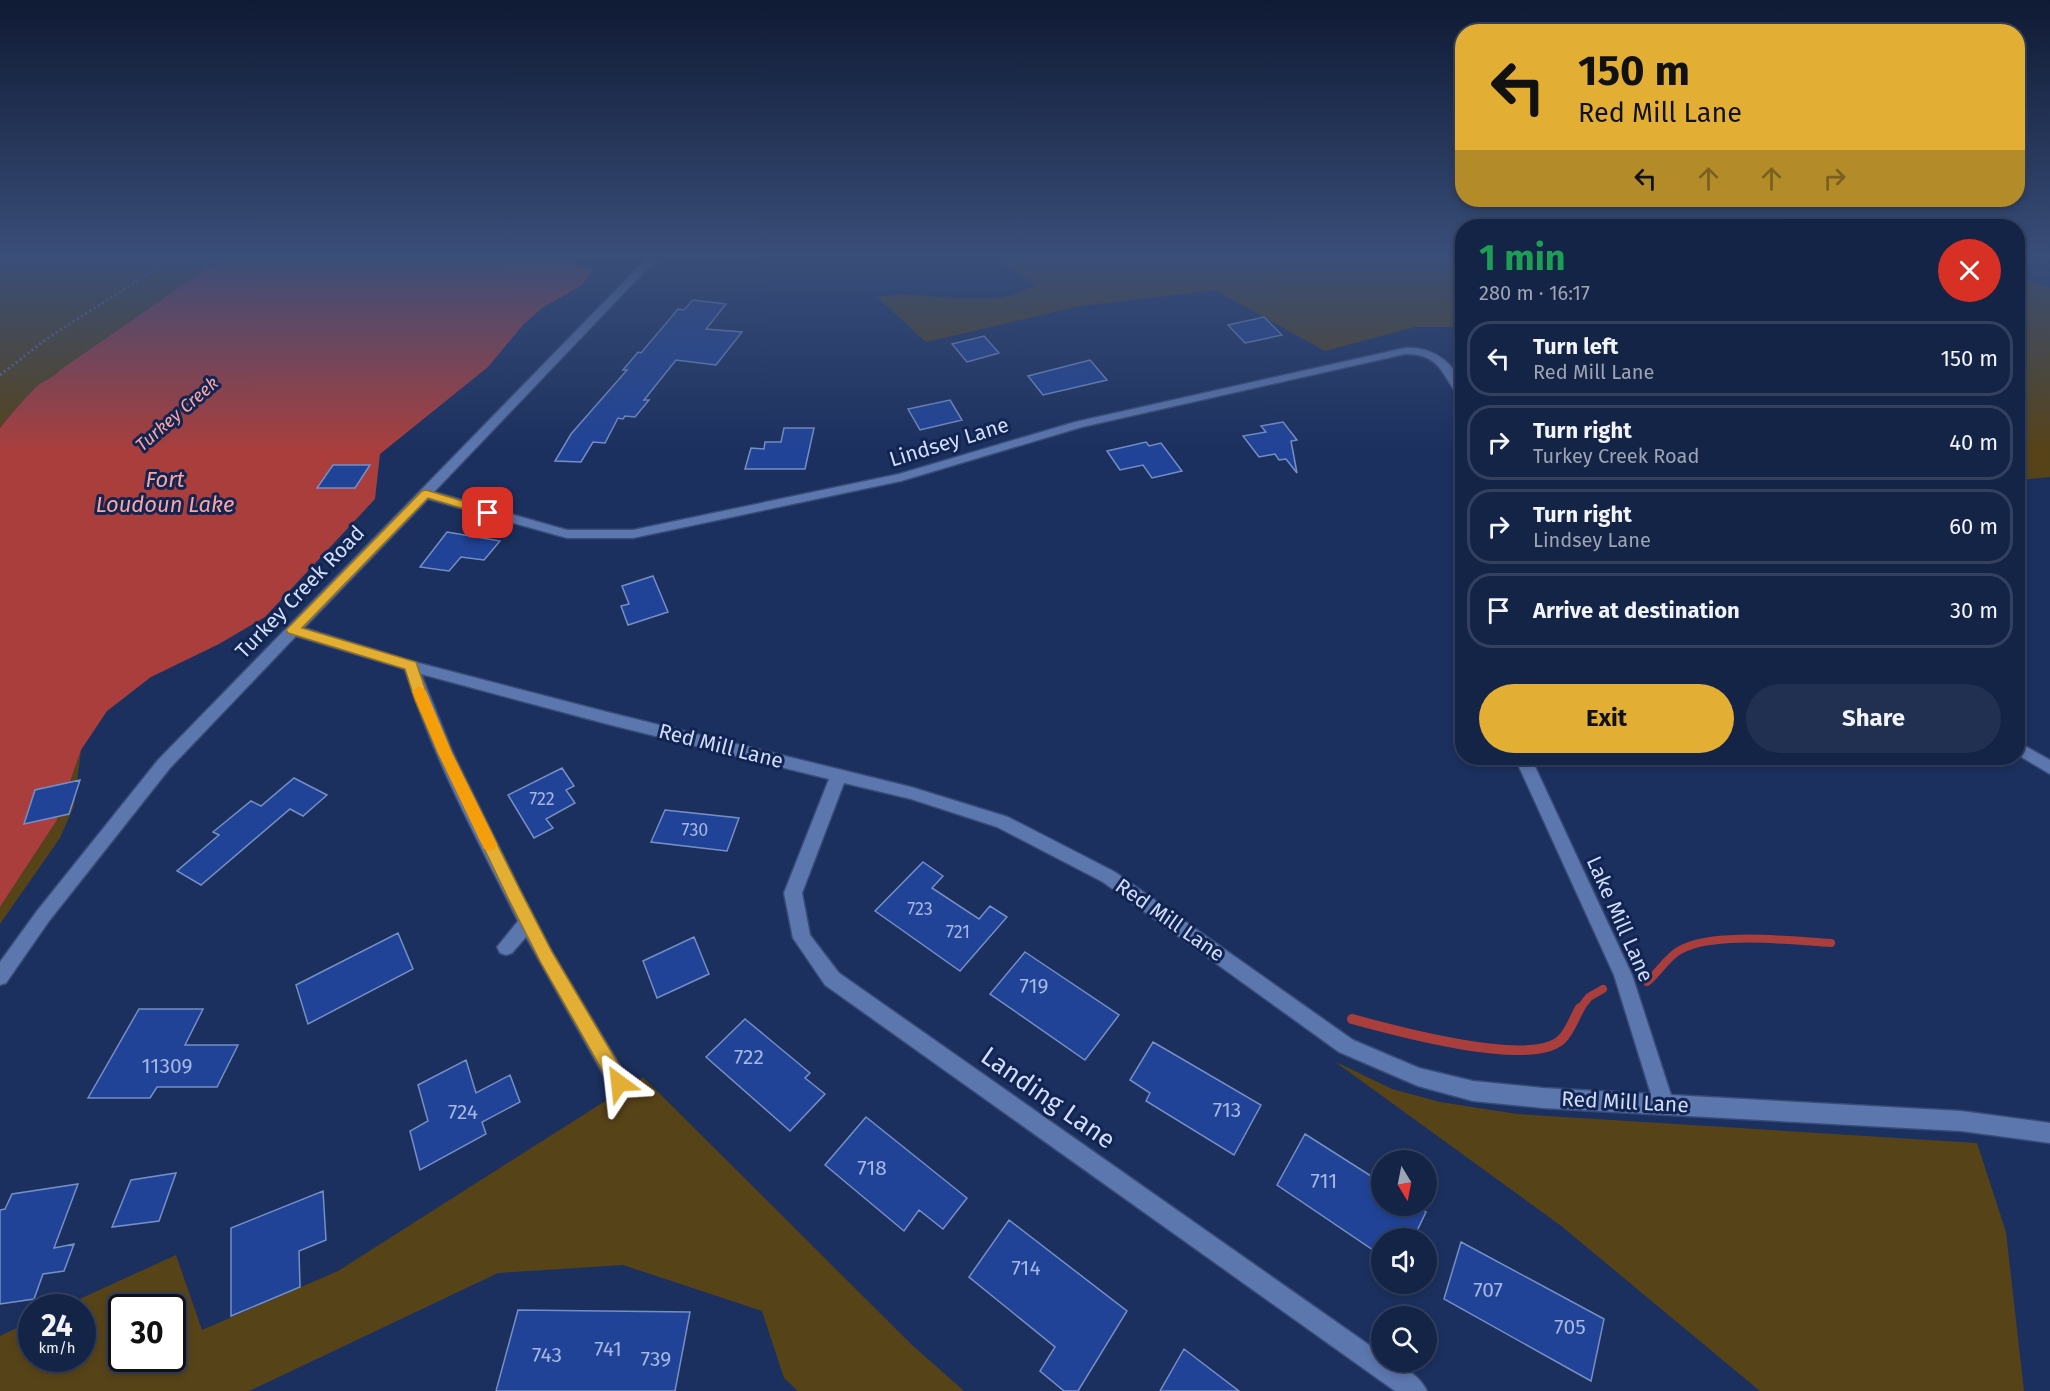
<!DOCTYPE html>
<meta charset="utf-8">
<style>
body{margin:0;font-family:"Fira Sans",sans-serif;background:#213051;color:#f1f3f6;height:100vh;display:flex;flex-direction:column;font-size:22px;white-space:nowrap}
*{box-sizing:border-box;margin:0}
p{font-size:20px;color:#9da4b3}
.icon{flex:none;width:33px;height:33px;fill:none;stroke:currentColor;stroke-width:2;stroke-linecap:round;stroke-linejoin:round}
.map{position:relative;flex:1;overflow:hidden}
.panel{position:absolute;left:1455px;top:219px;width:570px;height:546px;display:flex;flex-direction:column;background:#142446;border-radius:24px;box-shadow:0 3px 9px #0003,0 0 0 2px #33415f}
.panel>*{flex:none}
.top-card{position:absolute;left:1455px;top:24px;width:570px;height:183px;border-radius:24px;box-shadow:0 3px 9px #0003,0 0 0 2px #33415f;background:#e2ae34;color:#111;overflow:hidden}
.needle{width:39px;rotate:170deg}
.buttons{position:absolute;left:1371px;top:1150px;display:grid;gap:12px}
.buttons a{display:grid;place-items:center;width:66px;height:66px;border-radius:50%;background:#142446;box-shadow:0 3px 9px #0003,0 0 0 2px #33415f;font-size:30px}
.speed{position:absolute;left:18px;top:1294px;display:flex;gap:12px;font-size:30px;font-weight:700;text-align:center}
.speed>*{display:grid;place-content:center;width:78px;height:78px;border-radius:50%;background:#142446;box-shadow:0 3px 9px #0003,0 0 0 2px #33415f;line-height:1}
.speed small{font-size:15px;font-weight:400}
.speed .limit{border:3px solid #111;border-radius:9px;background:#fff;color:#111}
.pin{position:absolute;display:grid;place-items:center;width:51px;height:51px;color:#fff;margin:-26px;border-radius:12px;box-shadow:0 3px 9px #0006}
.me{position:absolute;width:66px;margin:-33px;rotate:330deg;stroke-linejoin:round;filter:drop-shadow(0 0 4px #0008)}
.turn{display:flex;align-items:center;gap:21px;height:126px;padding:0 24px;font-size:27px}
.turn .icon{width:78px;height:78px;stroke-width:2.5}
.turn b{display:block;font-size:42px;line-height:51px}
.lanes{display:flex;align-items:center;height:57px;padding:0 24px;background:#0003;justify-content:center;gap:30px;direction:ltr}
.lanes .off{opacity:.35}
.round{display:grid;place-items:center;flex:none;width:63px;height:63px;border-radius:32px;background:#213051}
.headline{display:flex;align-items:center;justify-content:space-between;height:102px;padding:0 24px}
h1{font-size:36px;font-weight:700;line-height:45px;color:#1e9e55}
.button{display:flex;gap:12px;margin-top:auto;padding:12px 24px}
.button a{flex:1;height:69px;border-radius:36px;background:#e2ae34;color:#111;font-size:24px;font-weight:700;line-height:69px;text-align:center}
.button a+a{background:#213051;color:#f1f3f6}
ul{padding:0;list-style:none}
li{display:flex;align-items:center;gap:18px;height:75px;margin:0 12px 9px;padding:0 12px;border:3px solid #33415f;border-radius:24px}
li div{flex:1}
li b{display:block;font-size:22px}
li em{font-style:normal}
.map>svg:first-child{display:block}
.green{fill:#574318;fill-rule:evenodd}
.water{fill:#aa3e3d}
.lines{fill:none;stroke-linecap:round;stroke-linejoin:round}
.stream-far1{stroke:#aa3e3d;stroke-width:8}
.stream{stroke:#aa3e3d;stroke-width:10}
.building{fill:#214397;stroke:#758fc5;stroke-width:1.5}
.minor-casing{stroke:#384c77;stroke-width:3}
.path{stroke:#596b93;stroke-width:3;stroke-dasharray:2 3;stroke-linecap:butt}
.minor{fill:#5c76ae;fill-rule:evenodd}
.route{fill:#e2ae34;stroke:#937122;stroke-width:1.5}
.slow{fill:#f59e0b}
.labels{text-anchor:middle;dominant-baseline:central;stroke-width:6;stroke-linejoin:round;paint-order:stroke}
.far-water-label{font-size:18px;font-style:italic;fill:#fba59e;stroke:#122552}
.number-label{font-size:18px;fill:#a4b7e2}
.street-label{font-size:21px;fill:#d0defb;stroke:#122552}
.near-number-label{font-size:21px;fill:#a4b7e2}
.water-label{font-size:22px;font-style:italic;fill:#fba59e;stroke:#122552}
.near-street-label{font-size:26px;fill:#d0defb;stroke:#122552}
</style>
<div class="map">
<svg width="2050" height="1391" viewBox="0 0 2050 1391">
<rect width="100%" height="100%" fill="#1b305e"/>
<path class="green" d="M0,256h232l-28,16 -144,98c-7,8 -16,10 -24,17 -13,13 -25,27 -36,41z
M996,256h466v71h-47l-90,24 -110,-61 -134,16 -155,36 -49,-45c42,-8 86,8 128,0 10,-2 21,-8 31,-11z
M2018,277l32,11v189l-32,3z
M81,750l-7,56 -14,32 -60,86v-17l57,-87z
M1334,1061l58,28 48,13 77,12 460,29 29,89 18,159h-264l-200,-166z
M643,1077l269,268 52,46h-166l-14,-13 -22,-67 -139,-46 -125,8 -249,118h-249v-55l31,-15 1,38h50v-51h-22l116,-53 26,75 136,-59zM122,1308h50v51h-50z"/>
<path class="water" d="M225,256h335l33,15 -12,15 -39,22 -19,17 -35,42 -108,87 -5,45 -110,118 -46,27 -68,33 -44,34 -26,39 -24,70 -57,87v-479c11,-14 23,-28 36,-41 8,-7 17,-9 24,-17z"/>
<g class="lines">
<path class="stream-far1" d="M1647,982c12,-10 20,-25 33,-32 33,-19 113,-9 151,-7
M1579,1010l10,-13 14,-8"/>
<path class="stream" d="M1352,1019c40,11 177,49 209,21 9,-8 13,-22 19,-32"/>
</g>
<path class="building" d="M693,300l33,4 -20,25 36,3 -26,33 -40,-5 -32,40h5l-14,17 -10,-1 -2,3 -5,-1 -13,25 -12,-1 -12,20 -26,-1 16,-27 56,-64h-4l15,-18 3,1 37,-44 6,1z
M1264,317l18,18 -37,8 -17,-18z
M984,336l15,17 -32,9 -15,-18z
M1090,360l17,20 -64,15 -15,-19z
M950,400l12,20 -42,10 -12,-21z
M1283,422l14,18 -6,1 6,32 -11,-14 -7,1 -4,-6 -16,3 -16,-21 23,-4 -5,-6z
M784,428h30l-9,41h-60l6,-21 13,1 1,-7h16z
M1146,442l3,4 12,-3 21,28 -30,7 -9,-13 -23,5 -13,-19z
M333,465h37l-15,23h-38z
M447,532l53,9 -16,19 -23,-3 -12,14 -29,-4z
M653,576l15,36 -40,13 -7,-19 8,-2 -7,-18z
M562,768l12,18 -8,4 9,13 -29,16 7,9 -19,10 -26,-43z
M294,778l33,17 -24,21 -13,-7 -89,76 -24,-14 42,-36 -6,-3 38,-31 10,5z
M80,780l-11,34 -45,10 11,-34z
M665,810l74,8 -12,33 -76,-9z
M923,862l20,14 -11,12 47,31 11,-13 17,11 -47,54 -85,-60z
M398,933l15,36 -105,55 -12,-39z
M694,937l15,37 -52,24 -14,-37z
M1025,952l94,63 -34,45 -95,-66z
M139,1009h64l-18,36h53l-21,42h-60l-7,11h-62z
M745,1019l65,54 -5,5 20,16 -35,37 -84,-74z
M1153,1042l108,63 -27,50 -88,-54 4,-8 -20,-13z
M466,1060l10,33 34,-18 10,27 -38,20 4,12 -66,36 -10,-39 18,-10 -10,-36z
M866,1117l101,81 -24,31 -24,-19 -15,21 -79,-66z
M1305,1134l77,49v23h35l9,6 -13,27h-31v17l-105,-71z
M176,1173l-17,48 -47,6 19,-47z
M78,1184l-24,64 20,-4 -10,27 -21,3 -9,25 -34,5v-94l5,-1 7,-15z
M323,1191l3,49 -27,11 1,36 -69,29v-88z
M1009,1220l118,91 -49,80h-14l-24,-20 15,-24 -86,-70z
M1461,1242l143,77 -13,62 -147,-82z
M518,1310l172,2 -15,79h-179z
M1184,1349l55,42h-79z"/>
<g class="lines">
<g class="minor-casing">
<path id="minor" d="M649,256h10l-225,236 133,38h66l266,-56 176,-52 330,-74c29,-2 57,18 57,49l-4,-1c-16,-23 -20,-43 -53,-42l-323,73 -181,54 -268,57h-66l-139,-39 -124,129 107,33 196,51 304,75 97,30 107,55 238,168 66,28 54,13 70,7 108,6 -37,-119 -99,-217h16l101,217 39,120 290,16 89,12v20l-89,-12 -418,-23 -70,-7 -55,-15 -79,-34 -236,-170 -106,-55 -86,-28 -67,-16 -42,110 8,42 29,38 543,381v8c16,0 38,13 45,29h-32l-570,-406 -32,-47 -9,-45 45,-114 -222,-55 -186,-50 32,79 67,137 32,62 74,124 3,7 -3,7 -7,3 -7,-3 -86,-153 -14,16 -6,2 -6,-2 -3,-6 21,-26c-41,-82 -86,-165 -113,-252l-109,-33 -126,132 -121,153 -43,62 -6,2v-23l37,-51 121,-151z
M2018,742l32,18v14l-32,-19z"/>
</g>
<path class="path" d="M0,375l48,-37 109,-70"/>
<use href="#minor" class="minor"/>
</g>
<linearGradient id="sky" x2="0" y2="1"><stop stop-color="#0f1a34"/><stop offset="0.57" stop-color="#394e79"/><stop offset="1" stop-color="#394e79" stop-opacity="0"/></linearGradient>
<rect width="2050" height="451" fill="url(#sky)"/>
<path class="route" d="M426,490l66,20 2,3 -6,3 -60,-18 -126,130 114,34 13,38 23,53 68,137 32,62 74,125 2,6 -2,6 -7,3 -6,-3 -72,-126 -32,-63 -71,-147 -23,-53 -10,-31 -117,-36 -2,-3 136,-139z"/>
<path class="slow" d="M419,686l7,5 26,62 45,91 -2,5 -5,2 -6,-2 -46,-96 -26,-62z"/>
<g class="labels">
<g class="far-water-label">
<text transform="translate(177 414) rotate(-41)">Turkey Creek</text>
</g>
<g class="number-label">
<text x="542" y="799">722</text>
<text x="695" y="830">730</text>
<text x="920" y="909">723</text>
<text x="958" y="932">721</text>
</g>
<g class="street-label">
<text transform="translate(949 442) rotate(-17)">Lindsey Lane</text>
<text transform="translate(300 592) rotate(-46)">Turkey Creek Road</text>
<text transform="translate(721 746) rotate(14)">Red Mill Lane</text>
<text transform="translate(1620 919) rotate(66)">Lake Mill Lane</text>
<text transform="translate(1170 920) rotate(35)">Red Mill Lane</text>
<text transform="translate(1625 1102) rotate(3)">Red Mill Lane</text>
</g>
<g class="near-number-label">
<text x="1034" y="986">719</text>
<text x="749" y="1057">722</text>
<text x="167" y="1066">11309</text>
<text x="1227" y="1110">713</text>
<text x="463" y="1112">724</text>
<text x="872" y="1168">718</text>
<text x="1324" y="1181">711</text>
<text x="1026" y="1268">714</text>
<text x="1488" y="1290">707</text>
<text x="1570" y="1327">705</text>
<text x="608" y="1349">741</text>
<text x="547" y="1355">743</text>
<text x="656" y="1359">739</text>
</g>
<g class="water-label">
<text x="165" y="479">Fort<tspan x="165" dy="25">Loudoun Lake</tspan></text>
</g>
<g class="near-street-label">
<text transform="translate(1048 1098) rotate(35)">Landing Lane</text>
</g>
</g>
</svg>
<div class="buttons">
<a><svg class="needle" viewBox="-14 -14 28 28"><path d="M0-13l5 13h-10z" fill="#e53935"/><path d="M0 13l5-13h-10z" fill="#9da4b3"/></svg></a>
<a><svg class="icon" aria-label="sound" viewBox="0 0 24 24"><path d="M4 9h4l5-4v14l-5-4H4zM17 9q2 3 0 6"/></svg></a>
<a><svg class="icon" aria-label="search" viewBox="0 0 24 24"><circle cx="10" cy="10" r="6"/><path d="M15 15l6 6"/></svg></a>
</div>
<div class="speed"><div>24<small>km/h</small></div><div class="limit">30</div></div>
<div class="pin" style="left:488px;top:513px;background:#d93025"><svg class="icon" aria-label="arrive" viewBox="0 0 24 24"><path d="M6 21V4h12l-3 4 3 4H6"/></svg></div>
<svg class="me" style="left:619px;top:1083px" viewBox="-20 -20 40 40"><path d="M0-17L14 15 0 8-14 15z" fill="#e2ae34" stroke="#fff" stroke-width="4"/></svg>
<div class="top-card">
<div class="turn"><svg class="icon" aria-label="left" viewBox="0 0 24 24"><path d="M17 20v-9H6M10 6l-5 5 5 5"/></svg><div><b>150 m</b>Red Mill Lane</div></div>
<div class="lanes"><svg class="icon" aria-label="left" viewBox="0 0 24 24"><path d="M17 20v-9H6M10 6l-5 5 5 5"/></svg><svg class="icon off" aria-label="ahead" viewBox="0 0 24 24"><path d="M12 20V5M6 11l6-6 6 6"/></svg><svg class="icon off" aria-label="ahead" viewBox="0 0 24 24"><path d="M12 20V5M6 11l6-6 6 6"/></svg><svg class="icon off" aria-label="right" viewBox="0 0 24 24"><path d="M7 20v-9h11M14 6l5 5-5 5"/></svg></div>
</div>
<section class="panel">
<div class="headline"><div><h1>1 min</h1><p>280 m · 16:17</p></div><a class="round" style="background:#d93025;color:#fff"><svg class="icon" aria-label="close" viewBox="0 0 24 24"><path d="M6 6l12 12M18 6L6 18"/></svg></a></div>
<ul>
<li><svg class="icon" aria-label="left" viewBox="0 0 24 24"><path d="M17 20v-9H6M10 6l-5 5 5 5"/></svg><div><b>Turn left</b><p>Red Mill Lane</p></div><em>150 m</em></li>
<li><svg class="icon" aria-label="right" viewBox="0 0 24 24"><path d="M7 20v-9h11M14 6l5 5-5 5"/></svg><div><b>Turn right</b><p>Turkey Creek Road</p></div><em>40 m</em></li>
<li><svg class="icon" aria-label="right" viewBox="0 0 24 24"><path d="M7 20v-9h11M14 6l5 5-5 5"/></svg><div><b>Turn right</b><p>Lindsey Lane</p></div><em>60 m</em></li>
<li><svg class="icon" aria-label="arrive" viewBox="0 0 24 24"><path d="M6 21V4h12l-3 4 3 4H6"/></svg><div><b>Arrive at destination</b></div><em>30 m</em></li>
</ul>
<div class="button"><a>Exit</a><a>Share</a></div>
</section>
</div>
